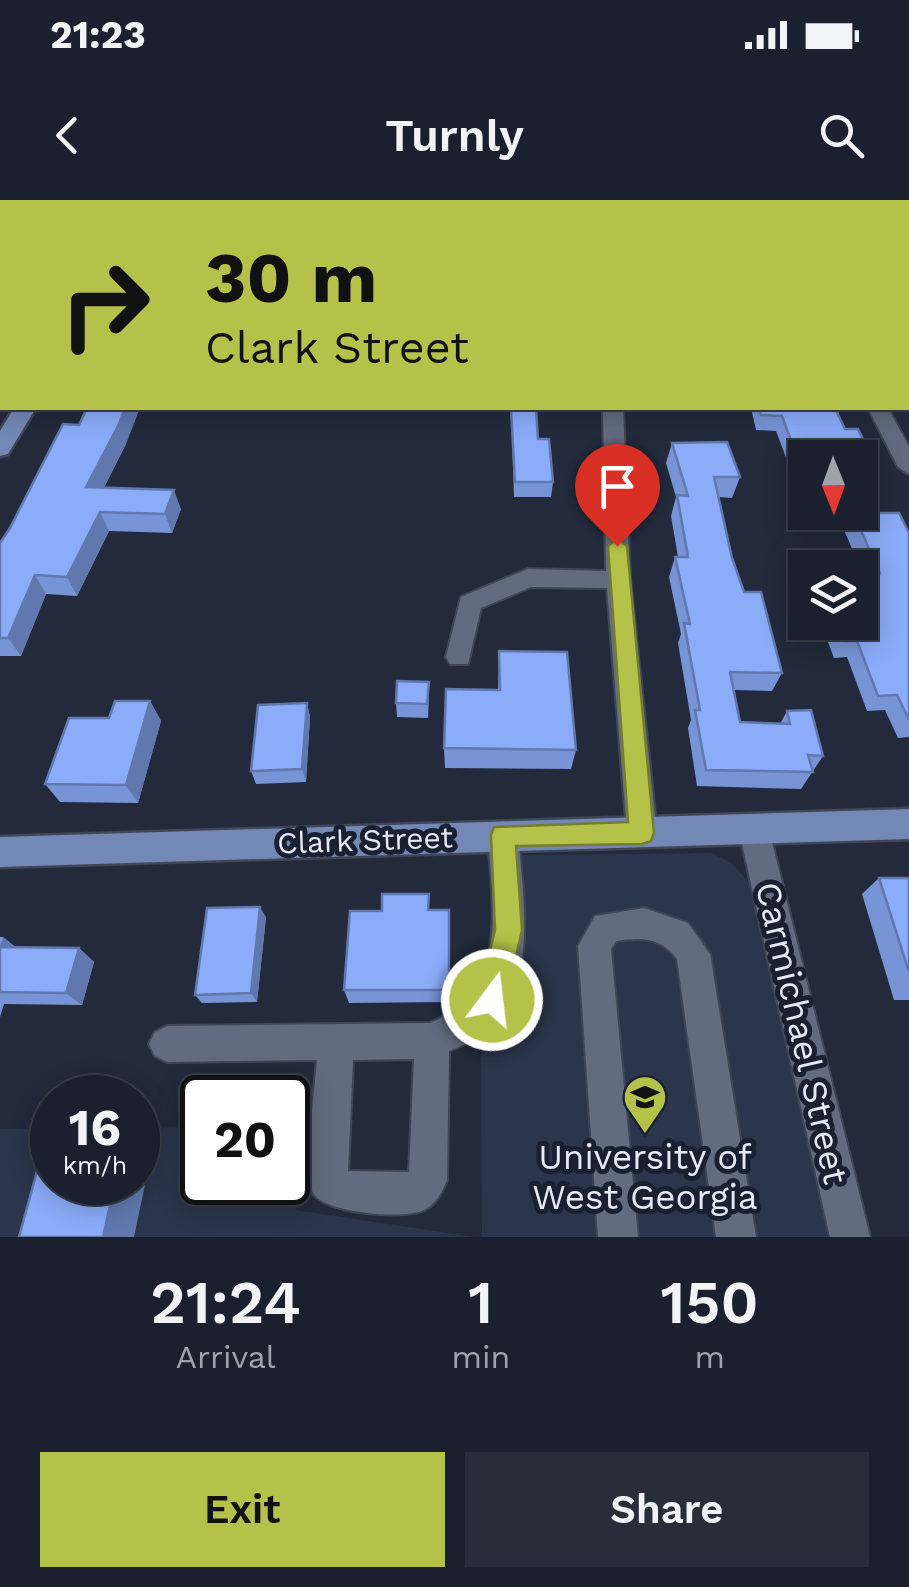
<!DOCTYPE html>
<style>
body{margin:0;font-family:"Work Sans",sans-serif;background:#272d39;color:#f1f3f6;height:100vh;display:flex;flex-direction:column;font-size:38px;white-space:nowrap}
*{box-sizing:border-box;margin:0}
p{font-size:32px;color:#9fa3aa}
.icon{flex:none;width:55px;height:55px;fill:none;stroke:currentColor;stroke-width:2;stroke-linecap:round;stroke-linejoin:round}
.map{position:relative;height:1037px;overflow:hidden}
.panel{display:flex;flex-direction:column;background:#1a202d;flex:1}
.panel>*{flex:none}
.guide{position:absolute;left:0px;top:0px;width:910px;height:210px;box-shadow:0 5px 25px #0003,0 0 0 2px #383e49;background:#b4c24a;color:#111;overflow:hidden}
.needle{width:65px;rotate:179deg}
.controls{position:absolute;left:788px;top:240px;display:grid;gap:20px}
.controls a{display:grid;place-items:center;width:90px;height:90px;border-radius:0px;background:#1a202d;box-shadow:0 5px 25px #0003,0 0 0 2px #383e49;font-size:50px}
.speed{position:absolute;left:30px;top:875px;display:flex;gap:20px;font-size:50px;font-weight:700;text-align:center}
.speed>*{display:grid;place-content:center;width:130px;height:130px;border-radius:50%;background:#1a202d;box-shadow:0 5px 25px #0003,0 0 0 2px #383e49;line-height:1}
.speed small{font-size:25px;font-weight:400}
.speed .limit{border:5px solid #111;border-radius:15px;background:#fff;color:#111}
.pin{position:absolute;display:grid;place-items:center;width:85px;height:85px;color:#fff;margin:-102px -42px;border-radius:50% 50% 50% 0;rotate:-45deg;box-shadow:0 0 10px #0007}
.pin .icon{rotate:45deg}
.me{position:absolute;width:110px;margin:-55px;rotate:15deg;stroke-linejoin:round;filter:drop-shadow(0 0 8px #0008)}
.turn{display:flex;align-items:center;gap:35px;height:210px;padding:0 40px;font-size:45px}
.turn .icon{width:130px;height:130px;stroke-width:2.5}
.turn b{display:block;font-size:70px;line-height:85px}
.eta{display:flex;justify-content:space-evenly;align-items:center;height:170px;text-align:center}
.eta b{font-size:60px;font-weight:600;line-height:70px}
.primary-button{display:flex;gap:20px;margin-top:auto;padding:20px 40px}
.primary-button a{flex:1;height:115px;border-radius:0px;background:#b4c24a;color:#111;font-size:40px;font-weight:600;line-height:115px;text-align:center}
.primary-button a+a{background:#272d39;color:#f1f3f6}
.status{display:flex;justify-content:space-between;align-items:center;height:70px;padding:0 50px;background:#1a202d;direction:ltr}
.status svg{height:28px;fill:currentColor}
header{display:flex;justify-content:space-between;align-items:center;height:130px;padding:0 40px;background:#1a202d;font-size:45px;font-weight:600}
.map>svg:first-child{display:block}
.built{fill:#2b354b}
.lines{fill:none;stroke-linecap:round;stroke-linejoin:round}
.minor-casing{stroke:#404655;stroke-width:4}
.major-casing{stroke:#404655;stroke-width:5}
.minor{fill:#626b80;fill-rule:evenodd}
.major{fill:#7388b5;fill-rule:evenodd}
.wall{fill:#7794d6}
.shaded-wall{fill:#6178ae}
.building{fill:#8aacf9;stroke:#6178ae;stroke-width:2.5}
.route{fill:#b4c24a;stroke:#757e30;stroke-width:2.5}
.labels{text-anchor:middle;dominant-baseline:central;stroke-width:10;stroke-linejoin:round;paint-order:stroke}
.street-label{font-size:30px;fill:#e5eaf6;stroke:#192031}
.near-street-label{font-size:35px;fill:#e5eaf6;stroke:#192031}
.near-poi-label{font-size:35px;fill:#e5eaf6;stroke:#192031}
</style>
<div class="status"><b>21:23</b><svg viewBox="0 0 49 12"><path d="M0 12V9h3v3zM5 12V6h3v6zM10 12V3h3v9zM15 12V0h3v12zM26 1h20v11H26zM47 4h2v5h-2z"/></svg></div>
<header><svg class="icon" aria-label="back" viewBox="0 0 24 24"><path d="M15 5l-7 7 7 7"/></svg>Turnly<svg class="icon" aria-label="search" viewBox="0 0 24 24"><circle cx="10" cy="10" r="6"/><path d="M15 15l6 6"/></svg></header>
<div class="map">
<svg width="909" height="1037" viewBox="0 0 909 1037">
<rect width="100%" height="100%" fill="#222a3c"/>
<path class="built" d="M712,653l21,11 19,22 79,351h-349l-1,-204 30,-31 14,-62 -3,-85z
M202,927v55h86v-12l12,2 -4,38 178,27h-474v-108l52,-1v54h86v-54z"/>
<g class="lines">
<g class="minor-casing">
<path id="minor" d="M394,0h17l2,2h-17z
M513,0h16v2h-15z
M762,0h16l1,2h-15z
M0,14h2v10h-2z
M908,131h1v12l-1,-1z
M603,208h20l7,172 27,253 -4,10 -11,4 -11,-4 -4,-10 -20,-245 -76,-1 -50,21 -13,56h-18l-4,-7 15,-60 67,-28 78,2z
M868,208h20l21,39v27l-11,-7z
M754,616l11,4 4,10 101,407h-40l-91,-407 4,-10z
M503,621l11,4 4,10c5,63 22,151 -34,198 -10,8 -23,13 -35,18l-2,129c-5,12 -11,24 -23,30 -20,10 -100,3 -111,-17 -10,-18 2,-107 4,-133l-150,2 -12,-6 -6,-12 6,-12 12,-6 263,-3c81,-34 62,-116 58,-188l4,-10zM414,859l-5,113 -61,-1 5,-111z
M644,708l44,15 22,31 46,283h-40l-39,-278c-16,-22 -36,-22 -61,-18l-5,8 27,288h-40l-20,-291 17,-30z"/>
</g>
<g class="major-casing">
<path id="major" d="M14,208h22l-28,46 -8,2v-25z
M909,609v30l-909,28v-30z"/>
</g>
<use href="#minor" class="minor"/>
<use href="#major" class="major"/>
</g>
<path class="wall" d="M3,0h51l-2,2h-48z
M511,208l27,31 15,43 -2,15h-37z
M751,208h84l10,21 25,24 -8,15h-2v-10h-55v10h-15l-14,-37 -20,-1z
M79,225l47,19 -22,43 77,22 -9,24 -63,-2 -32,65 -31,-2 -25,62h-21v-113z
M672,243l68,34 -8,21 -13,-1 13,61 12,34 38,81 -10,18 -38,-1 6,32 40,2 7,-13 36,45 -22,33 -104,-3 -9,-58 3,-8 -13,-77 3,-9 -12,-57 6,-20h3l-7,-41 5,-19 -10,-34z
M853,313l56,20v204l-11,1 -13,-28 -18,1 -20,-54 -13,1 -9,-24h-15l-3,-12h53v-35l5,-8 -21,-49z
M499,451l77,99 -5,19 -126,-1 -1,-20 54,-58z
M429,496l-1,22 -31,-1 -1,-14z
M150,501l11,20 -23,82 -78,-1 -15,-18 64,-66z
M307,503l3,14 -4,65 -50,2 -5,-13z
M879,678h30v122h-15l-32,-106z
M430,710h19v92l-100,1 -5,-13z
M266,717l-9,85 -55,1 -7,-8z
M0,737h3l12,10 64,1 15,14 -12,43 -78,-1 -4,13z"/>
<path class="shaded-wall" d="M2,145v27l-2,3v-26z
M125,208h15l-14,36 -31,62 -9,-19z
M174,290l7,19 -9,24 -7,-19z
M100,312l9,19 -32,65 -10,-19z
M35,375l11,19 -25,62 -13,-18z
M150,501l11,20 -23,82 -12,-18z
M307,503l3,14 -4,65 -4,-13z
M260,707l6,10 -9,85 -6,-9z
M3,737l18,14 -21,-4z
M79,748l15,14 -12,43 -16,-12z
M138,971l9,4 -13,62h-31l12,-55h23z"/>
<path class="building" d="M321,0h66v2h-67z
M692,0h37l1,2h-37z
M908,14l1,2v58l-1,-2z
M0,47h2v98l-2,4z
M908,140h1v38l-1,-2z
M87,208h38l-6,16 -33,63 88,3 -9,24 -65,-2 -33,65 -32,-2 -27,63h-8v-95l10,-15 53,-104 16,1z
M511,208h25l2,31h11l4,43h-38z
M759,208h76l10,21h13l12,24 -74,1 -14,-38 -21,-1z
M727,242l13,35h-26l18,81 12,34h17l21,81 -52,-1 10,50 50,2 -3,-13 24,-1 12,46 -15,-1 5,17 -107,-2 -11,-60h5l-16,-87 6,1 -15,-67h13l-11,-62 11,1 -16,-53z
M853,313h46l10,20v187l-12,-25 -19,1 -21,-55h-13l-8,-19h24v-30h17l-9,-19h12z
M499,451l68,1 9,98 -132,-2 2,-59 54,1z
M397,481l32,1 -2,22 -31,-1z
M115,501h35l-24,84 -81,-1 24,-66h40z
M307,503l-5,66 -51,2 7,-66z
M879,678h30v94z
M382,694h47l-1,16h21v80h-105l6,-79h32z
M260,707l-9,86 -56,2 12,-87z
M0,747l79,1 -13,45 -66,-1z
M39,964h13v18h63l-12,55h-84z"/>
<path class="route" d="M617,339l10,7 27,287 -3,8 -9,3 -126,2 6,84 -16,70 -4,10 -10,4 -10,-4 -4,-10 17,-70 -4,-95 3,-8 134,-5 -20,-276z"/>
<defs>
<g id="university-pin" transform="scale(2.25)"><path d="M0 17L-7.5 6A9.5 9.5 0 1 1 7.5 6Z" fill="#b4c24a" stroke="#192031"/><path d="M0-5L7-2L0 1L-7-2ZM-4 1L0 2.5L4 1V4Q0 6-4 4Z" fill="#111"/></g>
</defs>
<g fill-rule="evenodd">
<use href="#university-pin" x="645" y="897"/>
</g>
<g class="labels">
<g class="street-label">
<text transform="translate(365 640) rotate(-2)">Clark Street</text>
</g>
<g class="near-street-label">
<text transform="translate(802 833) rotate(77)">Carmichael Street</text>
</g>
<g class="near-poi-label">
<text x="645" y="957">University of<tspan x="645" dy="40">West Georgia</tspan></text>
</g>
</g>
</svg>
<div class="controls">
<a><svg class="needle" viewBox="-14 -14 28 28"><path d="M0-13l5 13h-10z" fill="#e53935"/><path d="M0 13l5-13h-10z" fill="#9fa3aa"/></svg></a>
<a><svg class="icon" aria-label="layers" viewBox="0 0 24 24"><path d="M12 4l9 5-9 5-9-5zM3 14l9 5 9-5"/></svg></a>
</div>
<div class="speed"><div>16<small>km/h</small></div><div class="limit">20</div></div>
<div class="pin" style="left:617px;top:346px;background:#d93025"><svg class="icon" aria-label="arrive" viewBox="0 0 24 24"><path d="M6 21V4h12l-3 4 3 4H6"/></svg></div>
<svg class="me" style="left:492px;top:800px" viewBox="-20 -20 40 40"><circle r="17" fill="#b4c24a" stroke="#fff" stroke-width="3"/><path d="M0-11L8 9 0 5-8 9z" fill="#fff"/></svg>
<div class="guide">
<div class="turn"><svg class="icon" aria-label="right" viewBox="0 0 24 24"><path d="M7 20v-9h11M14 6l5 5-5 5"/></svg><div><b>30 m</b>Clark Street</div></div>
</div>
</div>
<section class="panel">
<div class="eta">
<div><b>21:24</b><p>Arrival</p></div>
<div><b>1</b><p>min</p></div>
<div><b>150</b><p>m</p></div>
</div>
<div class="primary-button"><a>Exit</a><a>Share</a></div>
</section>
